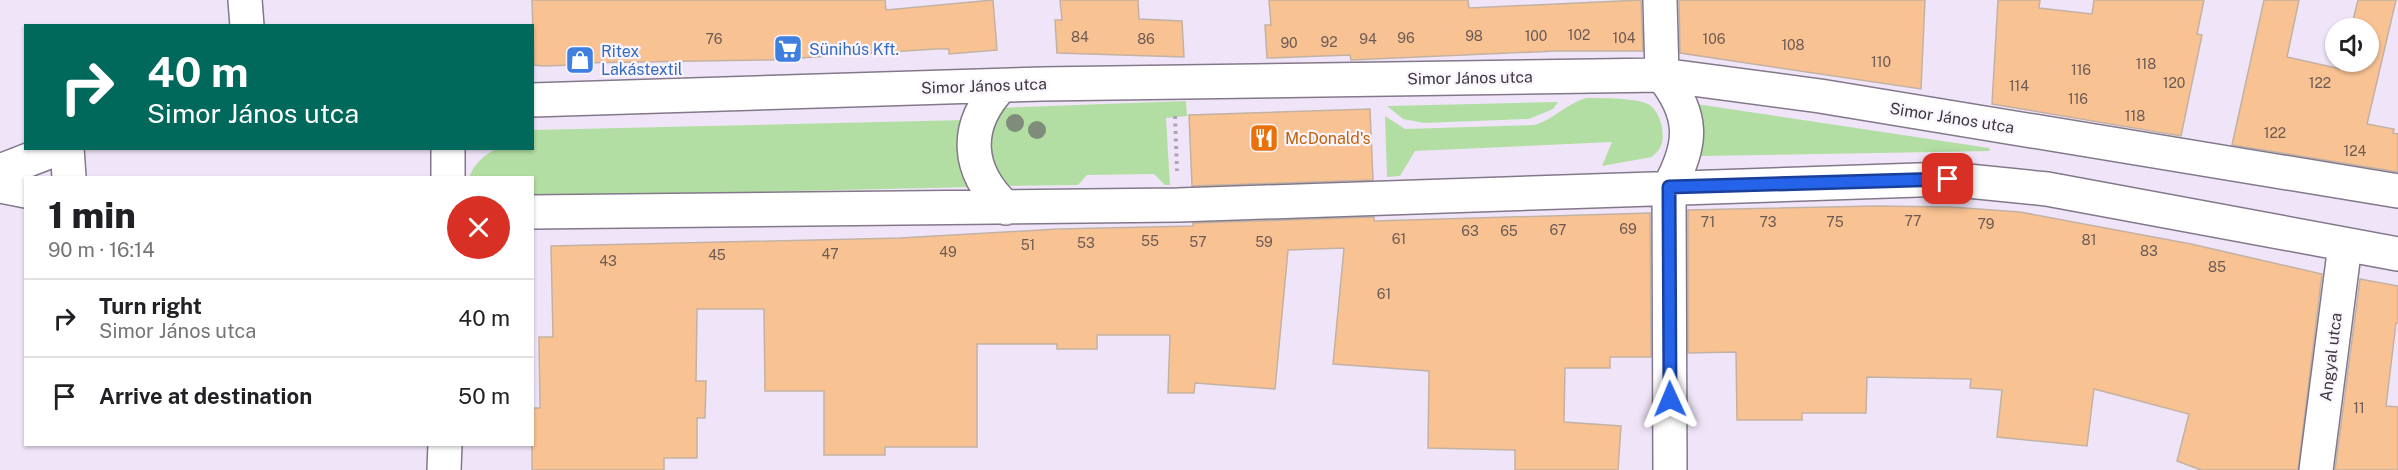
<!DOCTYPE html>
<meta charset="utf-8">
<style>
body{margin:0;font-family:"Public Sans",sans-serif;background:#f2f2f2;color:#202124;height:100vh;display:flex;flex-direction:column;font-size:22px;white-space:nowrap}
*{box-sizing:border-box;margin:0}
p{font-size:20px;color:#757577}
.icon{flex:none;width:33px;height:33px;fill:none;stroke:currentColor;stroke-width:2;stroke-linecap:round;stroke-linejoin:round}
.map{position:relative;flex:1;overflow:hidden}
.side{position:absolute;left:24px;top:176px;width:510px;height:270px;display:flex;flex-direction:column;background:#fff;border-radius:0px;box-shadow:0 2px 4px #0004}
.side>*{flex:none}
.hud{position:absolute;left:24px;top:24px;width:510px;height:126px;border-radius:0px;box-shadow:0 2px 4px #0004;background:#00695c;color:#fff;overflow:hidden}
.fabs{position:absolute;left:2325px;top:18px;display:grid;gap:12px}
.fabs a{display:grid;place-items:center;width:54px;height:54px;border-radius:50%;background:#fff;box-shadow:0 2px 4px #0004;font-size:30px}
.pin{position:absolute;display:grid;place-items:center;width:51px;height:51px;color:#fff;margin:-26px;border-radius:12px;box-shadow:0 3px 9px #0006}
.me{position:absolute;width:66px;margin:-33px;rotate:359deg;stroke-linejoin:round;filter:drop-shadow(0 0 4px #0008)}
.turn{display:flex;align-items:center;gap:21px;height:126px;padding:0 24px;font-size:27px}
.turn .icon{width:78px;height:78px;stroke-width:2.5}
.turn b{display:block;font-size:42px;line-height:51px}
.round{display:grid;place-items:center;flex:none;width:63px;height:63px;border-radius:32px;background:#f2f2f2}
.headline{display:flex;align-items:center;justify-content:space-between;height:102px;padding:0 24px}
h1{font-size:36px;font-weight:800;line-height:45px}
ul{padding:0;list-style:none}
li{display:flex;align-items:center;gap:18px;height:78px;padding:0 24px;border-top:2px solid #e0e0e0}
li div{flex:1}
li b{display:block;font-size:22px}
li em{font-style:normal}
.map>svg:first-child{display:block}
.green{fill:#b2dea3}
.building{fill:#f8c293;stroke:#c3b2a3;stroke-width:1.5}
.lines{fill:none;stroke-linecap:round;stroke-linejoin:round}
.minor-casing{stroke:#837889;stroke-width:36}
.path{stroke:#aea5b4;stroke-width:4;stroke-dasharray:3 4.5;stroke-linecap:butt}
.minor{stroke:#fff;stroke-width:33}
.tree{fill:#7f8c7b}
.route-casing{stroke:#184099;stroke-width:15}
.route{stroke:#2563eb;stroke-width:10}
.labels{text-anchor:middle;dominant-baseline:central;stroke-width:4.5;stroke-linejoin:round;paint-order:stroke}
.number-label{font-size:14px;fill:#6c5a54}
.shop-label{font-size:16px;fill:#366cbe;stroke:#faf5fd;text-anchor:start}
.street-label{font-size:16px;fill:#3d383f;stroke:#faf5fd}
.food-label{font-size:16px;fill:#c56008;stroke:#faf5fd;text-anchor:start}
</style>
<div class="map">
<svg width="2398" height="470" viewBox="0 0 2398 470">
<rect width="100%" height="100%" fill="#f0e5f8"/>
<path class="green" d="M1587,98c14,0 49,0 61,6 12,6 18,30 13,42 -2,4 -6,8 -9,11l-50,9 10,-24 -197,9 -15,25 -13,1 -2,-61 20,13 129,-4c20,-5 32,-22 53,-27z
M1186,101l1,15 -21,2 4,67h-5l-11,-11 -67,1 -9,10 -82,1 -11,-29 9,-49z
M1558,102l-5,7 -24,10 -105,4 -21,-4 -16,-13z
M1696,104l293,44 1,2 -1,1 -288,5 -6,-9z
M966,120l5,67 -438,10 -1,-20h-62c1,-10 18,-27 29,-28 10,-2 23,0 33,-1l1,-18z"/>
<path class="building" d="M532,0h353l1,10 107,-10 4,50 -48,4v-5h-14l-165,11 -194,3v2l-34,1 -8,-1z
M1060,0h78l1,19 43,2 2,36 -127,-4 -2,-33h7z
M1269,0h199l1,8 172,-8 2,51h-87l-205,9 -1,-5 -83,3 -2,-33h6z
M1679,0h246l-4,89 -241,-36z
M1998,0h42l-1,8 53,6 2,-14h110l-7,34 5,1 -21,101 -189,-32z
M2264,0h35l-12,57 54,12 2,-7h25v-34h-17l7,-28h38l-29,124 27,5 -1,4 5,1v38l-166,-27z
M1370,109l3,71 -181,6 -3,-71z
M1876,206l75,1 69,5 171,32 131,30 -24,196h-97l-24,-9 12,-47 -95,-25 -7,57 -90,-9 5,-47 -32,-2 1,-9 -104,-2 -1,36h-64v7h-65l-1,-68 -48,1v-143z
M1650,213l1,144h-41v11h-45l-1,54 57,4 -3,44h-103v-20l-87,-2 1,-77 -96,-7 11,-116 -56,2 -13,139 -80,-6 -1,10h-26l2,-58h-73v14h-40v-5h-80v103h-92v8h-61v-64h-59l-1,-82h-67l-1,72h10l-1,37h-8v40h-33v12h-132v-62h8l-1,-71h14l-2,-91 349,-8 158,-9 135,-3v-3l181,-6v4z
M2360,279l38,7v37h-2l-10,83 12,1v63h-63z"/>
<g class="lines">
<g class="minor-casing">
<path id="minor" d="M245,0l2,26
M1660,0l2,75
M1662,75c32,40 31,69 7,112l1,283
M1001,86c-38,40 -35,85 5,122
M532,100l510,-16 620,-9 158,21 578,95
M67,148l2,29
M448,148v29
M0,171l59,-23
M0,186l26,5
M532,212l646,-7 770,-26 99,10 351,65
M444,470l1,-26
M2316,470l29,-225"/>
</g>
<path class="path" d="M1175,116l2,55"/>
<use href="#minor" class="minor"/>
</g>
<g class="tree">
<circle cx="1015" cy="123" r="9"/>
<circle cx="1037" cy="130" r="9"/>
</g>
<g class="lines">
<g class="route-casing">
<path id="route" d="M1670,399l-1,-212 279,-8"/>
</g>
<use href="#route" class="route"/>
</g>
<defs>
<g id="supermarket-square" transform="scale(1.5)"><rect x="-9" y="-9" width="18" height="18" rx="4" fill="#3f7fe0" stroke="#faf5fd"/><path d="M-6-5.5h2.5l.6 2H6L4.5 2H-2.5L-4.4-4H-6ZM-1.5 3.2a1.3 1.3 0 1 0 .1 0ZM3 3.2a1.3 1.3 0 1 0 .1 0Z" fill="#fff"/></g>
<g id="shop-square" transform="scale(1.5)"><rect x="-9" y="-9" width="18" height="18" rx="4" fill="#3f7fe0" stroke="#faf5fd"/><path d="M-5-2.5h2.3a2.7 3.5 0 0 1 5.4 0H5L5.5 6h-11ZM-1.5-2.5h3a1.5 2.3 0 0 0-3 0Z" fill="#fff"/></g>
<g id="restaurant-square" transform="scale(1.5)"><rect x="-9" y="-9" width="18" height="18" rx="4" fill="#e8710a" stroke="#faf5fd"/><path d="M-5-6h1v4h1v-4h1v4h1v-4h1v5L-1.5 .5V6h-2V.5L-5-1ZM5-6V6H3V1.5H1.5Q1.5-4 5-6Z" fill="#fff"/></g>
</defs>
<g fill-rule="evenodd">
<use href="#supermarket-square" x="788" y="49"/>
<use href="#shop-square" x="580" y="60"/>
<use href="#restaurant-square" x="1264" y="138"/>
</g>
<g class="labels">
<g class="number-label">
<text x="1579" y="35">102</text>
<text x="1474" y="36">98</text>
<text x="1536" y="36">100</text>
<text x="1080" y="37">84</text>
<text x="1406" y="38">96</text>
<text x="1624" y="38">104</text>
<text x="714" y="39">76</text>
<text x="1146" y="39">86</text>
<text x="1368" y="39">94</text>
<text x="1714" y="39">106</text>
<text x="1329" y="42">92</text>
<text x="1289" y="43">90</text>
<text x="1793" y="45">108</text>
<text x="1881" y="62">110</text>
<text x="2146" y="64">118</text>
<text x="2081" y="70">116</text>
<text x="2174" y="83">120</text>
<text x="2320" y="83">122</text>
<text x="2019" y="86">114</text>
<text x="2078" y="99">116</text>
<text x="2135" y="116">118</text>
<text x="2275" y="133">122</text>
<text x="2355" y="151">124</text>
<text x="1913" y="221">77</text>
<text x="1708" y="222">71</text>
<text x="1768" y="222">73</text>
<text x="1835" y="222">75</text>
<text x="1986" y="224">79</text>
<text x="1628" y="229">69</text>
<text x="1558" y="230">67</text>
<text x="1470" y="231">63</text>
<text x="1509" y="231">65</text>
<text x="1399" y="239">61</text>
<text x="2089" y="240">81</text>
<text x="1150" y="241">55</text>
<text x="1198" y="242">57</text>
<text x="1264" y="242">59</text>
<text x="1086" y="243">53</text>
<text x="1028" y="245">51</text>
<text x="2149" y="251">83</text>
<text x="948" y="252">49</text>
<text x="830" y="254">47</text>
<text x="717" y="255">45</text>
<text x="608" y="261">43</text>
<text x="2217" y="267">85</text>
<text x="1384" y="294">61</text>
<text x="2359" y="408">11</text>
</g>
<g class="shop-label">
<text x="809" y="49">Sünihús Kft.</text>
<text x="601" y="51">Ritex<tspan x="601" dy="18">Lakástextil</tspan></text>
</g>
<g class="street-label">
<text transform="translate(1470 78) rotate(-1)">Simor János utca</text>
<text transform="translate(984 86) rotate(-2)">Simor János utca</text>
<text transform="translate(1952 118) rotate(9)">Simor János utca</text>
<text transform="translate(2331 357) rotate(-83)">Angyal utca</text>
</g>
<g class="food-label">
<text x="1285" y="138">McDonald's</text>
</g>
</g>
</svg>
<div class="fabs">
<a><svg class="icon" aria-label="sound" viewBox="0 0 24 24"><path d="M4 9h4l5-4v14l-5-4H4zM17 9q2 3 0 6"/></svg></a>
</div>
<div class="pin" style="left:1948px;top:179px;background:#d93025"><svg class="icon" aria-label="arrive" viewBox="0 0 24 24"><path d="M6 21V4h12l-3 4 3 4H6"/></svg></div>
<svg class="me" style="left:1670px;top:399px" viewBox="-20 -20 40 40"><path d="M0-17L14 15 0 8-14 15z" fill="#2563eb" stroke="#fff" stroke-width="4"/></svg>
<div class="hud">
<div class="turn"><svg class="icon" aria-label="right" viewBox="0 0 24 24"><path d="M7 20v-9h11M14 6l5 5-5 5"/></svg><div><b>40 m</b>Simor János utca</div></div>
</div>
<section class="side">
<div class="headline"><div><h1>1 min</h1><p>90 m · 16:14</p></div><a class="round" style="background:#d93025;color:#fff"><svg class="icon" aria-label="close" viewBox="0 0 24 24"><path d="M6 6l12 12M18 6L6 18"/></svg></a></div>
<ul>
<li><svg class="icon" aria-label="right" viewBox="0 0 24 24"><path d="M7 20v-9h11M14 6l5 5-5 5"/></svg><div><b>Turn right</b><p>Simor János utca</p></div><em>40 m</em></li>
<li><svg class="icon" aria-label="arrive" viewBox="0 0 24 24"><path d="M6 21V4h12l-3 4 3 4H6"/></svg><div><b>Arrive at destination</b></div><em>50 m</em></li>
</ul>
</section>
</div>
